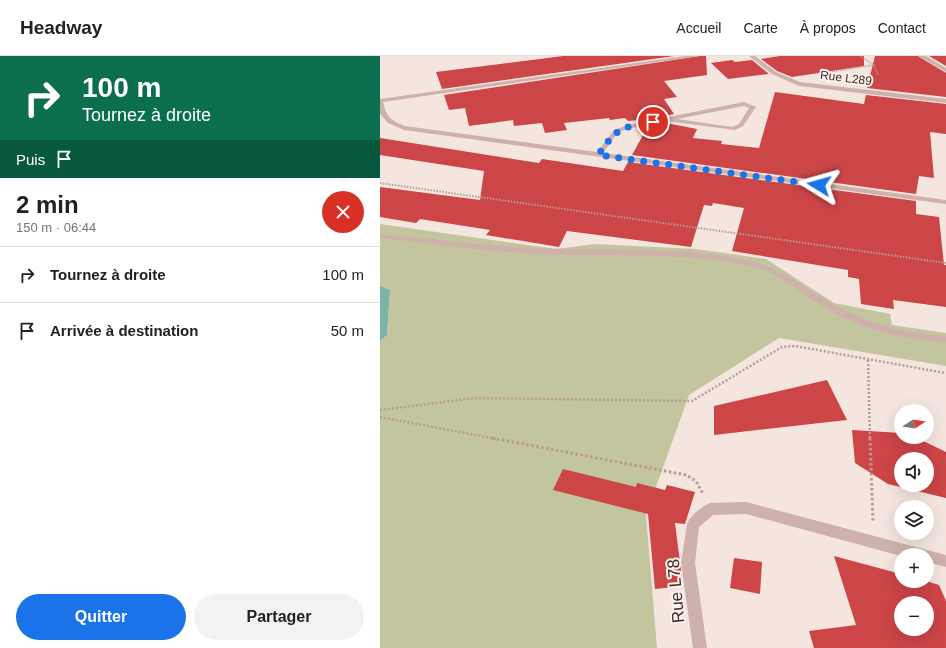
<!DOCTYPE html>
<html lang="fr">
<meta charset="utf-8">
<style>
body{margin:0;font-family:Arial,sans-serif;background:#f2f2f2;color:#222;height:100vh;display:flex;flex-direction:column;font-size:15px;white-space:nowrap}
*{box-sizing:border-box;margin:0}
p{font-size:13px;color:#767676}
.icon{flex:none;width:22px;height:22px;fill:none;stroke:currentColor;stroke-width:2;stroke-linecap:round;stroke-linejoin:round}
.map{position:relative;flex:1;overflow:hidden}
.side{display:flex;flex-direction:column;background:#fff;width:380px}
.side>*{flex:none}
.top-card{background:#0b6e4f;color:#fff;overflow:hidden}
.needle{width:26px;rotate:78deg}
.controls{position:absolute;left:514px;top:348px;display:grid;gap:8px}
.controls a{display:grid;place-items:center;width:40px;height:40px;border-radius:50%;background:#fff;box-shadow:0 4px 16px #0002;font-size:20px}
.pin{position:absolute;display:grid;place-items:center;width:34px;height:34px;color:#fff;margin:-17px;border:2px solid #fff;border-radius:50%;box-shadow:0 1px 4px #0007}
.me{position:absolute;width:44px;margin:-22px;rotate:278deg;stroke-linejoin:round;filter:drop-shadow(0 0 3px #0008)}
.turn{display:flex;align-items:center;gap:14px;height:84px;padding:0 16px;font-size:18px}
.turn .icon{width:52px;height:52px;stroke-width:2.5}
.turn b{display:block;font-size:28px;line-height:34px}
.then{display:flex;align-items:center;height:38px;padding:0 16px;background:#0003;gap:8px;font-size:15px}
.round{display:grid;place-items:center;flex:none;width:42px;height:42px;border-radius:21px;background:#f2f2f2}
.summary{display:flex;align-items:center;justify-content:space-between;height:68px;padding:0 16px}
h1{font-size:24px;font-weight:600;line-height:30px}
.button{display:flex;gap:8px;margin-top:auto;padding:8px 16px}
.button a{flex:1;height:46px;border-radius:24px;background:#1a73e8;color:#fff;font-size:16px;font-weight:600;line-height:46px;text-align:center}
.button a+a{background:#f2f2f2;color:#222}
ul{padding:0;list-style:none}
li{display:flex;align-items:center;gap:12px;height:56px;padding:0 16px;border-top:1px solid #e0e0e0}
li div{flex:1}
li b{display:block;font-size:15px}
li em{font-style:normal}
header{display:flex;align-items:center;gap:24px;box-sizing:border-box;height:56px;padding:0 20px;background:#fff;border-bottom:1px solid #e0e0e0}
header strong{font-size:19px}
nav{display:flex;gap:22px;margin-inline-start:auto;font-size:14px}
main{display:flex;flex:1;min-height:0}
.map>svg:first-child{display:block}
.green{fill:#c2c59e}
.water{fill:#7cb3a8}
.building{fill:#cc4547;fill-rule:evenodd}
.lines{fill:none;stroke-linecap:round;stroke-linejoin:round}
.path-far3{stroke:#ba9b94;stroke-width:1.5;stroke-dasharray:1 1;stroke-linecap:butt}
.path-far2{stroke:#ba9b94;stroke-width:2;stroke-dasharray:1.5 1.5;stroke-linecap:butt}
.path-far1{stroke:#ba9b94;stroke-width:2.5;stroke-dasharray:2 2;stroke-linecap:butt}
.path{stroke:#ba9b94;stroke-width:3;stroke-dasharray:2.5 2.5;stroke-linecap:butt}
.street{fill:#ceb1aa;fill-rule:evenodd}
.route{stroke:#1a73e8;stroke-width:7;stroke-dasharray:0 12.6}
.labels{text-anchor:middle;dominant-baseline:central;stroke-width:4;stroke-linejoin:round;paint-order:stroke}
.far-street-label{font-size:12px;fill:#3b2b2a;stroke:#fbf1ed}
.near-street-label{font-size:17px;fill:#3b2b2a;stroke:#fbf1ed}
</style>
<header>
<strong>Headway</strong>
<nav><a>Accueil</a><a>Carte</a><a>À propos</a><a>Contact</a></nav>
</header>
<main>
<section class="side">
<div class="top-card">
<div class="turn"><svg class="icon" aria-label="right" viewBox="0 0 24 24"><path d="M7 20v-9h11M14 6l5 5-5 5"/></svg><div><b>100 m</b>Tournez à droite</div></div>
<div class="then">Puis<svg class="icon" aria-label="arrive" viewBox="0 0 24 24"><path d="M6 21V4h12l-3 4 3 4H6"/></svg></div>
</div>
<div class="summary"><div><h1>2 min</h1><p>150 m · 06:44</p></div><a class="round" style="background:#d93025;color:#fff"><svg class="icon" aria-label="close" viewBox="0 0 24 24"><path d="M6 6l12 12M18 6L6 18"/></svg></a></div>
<ul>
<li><svg class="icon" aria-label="right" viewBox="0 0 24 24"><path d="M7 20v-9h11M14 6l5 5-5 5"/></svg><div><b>Tournez à droite</b></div><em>100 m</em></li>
<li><svg class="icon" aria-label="arrive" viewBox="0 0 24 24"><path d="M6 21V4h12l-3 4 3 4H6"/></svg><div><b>Arrivée à destination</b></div><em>50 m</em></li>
</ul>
<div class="button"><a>Quitter</a><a>Partager</a></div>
</section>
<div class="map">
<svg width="566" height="592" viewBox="0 0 566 592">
<rect width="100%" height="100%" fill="#f4e5df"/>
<path class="green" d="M0,168l176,25 39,-5 101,5 70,10 68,44 56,11 2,11 54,8v33l-167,-28 -90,57 -43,120 11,133h-277v-307l7,-6 3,-45 -10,-4z"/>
<path class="water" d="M0,230l10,4 -3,45 -7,6z"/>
<path class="building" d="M183,0h111l-232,33 -6,-17z
M320,0h6l1,19 -43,6 13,16 -13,2 10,15 -22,5 -24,2 -3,-3 -15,2 -1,-2 -45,5 3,7 -22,3 -3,-10 -28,3 -1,-6 -44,6 -4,-18 -16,2 -5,-15z
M400,0h84v10l-72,11 -15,-6 -16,-12z
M495,0h43l28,17v24l-79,-9z
M549,0h17v10z
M352,4l3,2 17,-2 17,14 -41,5 -17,-16z
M395,36l89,12 2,-9 80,9v30l-16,-2 4,46 -15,-2 -3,18 -284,-39 16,-29 18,-3 31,6 -4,9 29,3 -1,3 38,4z
M0,82l159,25 3,-4 81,12 5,-9 288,39v13l23,3 5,48h2v42l-53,-7 1,9 -33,-5 -2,-25 -11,-2v-7l-116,-19 12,-43 -31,-5 -1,3 -8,-1 -13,42 -124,-16 -8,16 -73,-12 4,-5 -70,-11 -4,4 -36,-6v-30l100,13 4,-29 -104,-16z
M447,324l20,40 -133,15v-29z
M472,374l49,3v4h14l31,15v46l-58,-14 -33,-21zM521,403h26v26h-26z
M183,413l73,18 1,-4 28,7 2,-5 28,7 -10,32 -10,-1 8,63 -28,3 -7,-75 -95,-24z
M454,500l67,18v7h25l13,4 7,16v47h-132l-5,-17 47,-6zM521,547h26v26h-26z
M354,502l28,4 -2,32 -30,-6z"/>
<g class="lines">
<path class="path-far3" d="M494,9l4,10
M444,17l50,-8 -14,-9"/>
<path class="path-far2" d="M0,127l566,80"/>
<path class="path-far1" d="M488,304l2,79
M0,354l95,-12 217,3 90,-54 13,-1 150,27
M0,361l117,22"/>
<path class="path" d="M112,382l194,37 10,6 7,13
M490,382l3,85"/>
<path class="street" d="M305,0h14l-316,46c3,14 8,19 22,24l192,26 17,-22 14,-5 116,-23 12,5 -13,19 -8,4 -69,-9 -34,7 -14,4 -15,21 343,47v4l-542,-74 -16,-7 -8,-9v-15zM364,50l5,2 -10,16 -7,3 -55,-8z
M369,0h6l21,16 24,10 146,17v4l-147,-17 -27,-12z
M539,0h7l20,12v4z
M0,178c52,5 104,12 157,14 71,4 144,-3 214,13 29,6 50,24 75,39 37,22 77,34 120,36v6c-45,-1 -87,-14 -125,-37 -24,-14 -44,-34 -71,-39 -71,-15 -143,-9 -214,-12 -52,-3 -104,-10 -156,-16z
M366,446l200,53v12l-19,-5v-7l-26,1 -155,-42 -33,1 -14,12 -4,36 12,85h-14l-12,-85 6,-39c3,-8 15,-18 23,-21z"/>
</g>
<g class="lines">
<path class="route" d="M273,66c-33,6 -35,5 -55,33l221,30"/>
</g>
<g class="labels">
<g class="far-street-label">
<text transform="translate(466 22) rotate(7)">Rue L289</text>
</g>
<g class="near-street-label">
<text transform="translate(296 535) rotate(-95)">Rue L78</text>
</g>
</g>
</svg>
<div class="controls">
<a><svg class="needle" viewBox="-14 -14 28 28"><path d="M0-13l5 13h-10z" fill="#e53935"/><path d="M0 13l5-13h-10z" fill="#767676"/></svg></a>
<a><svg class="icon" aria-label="sound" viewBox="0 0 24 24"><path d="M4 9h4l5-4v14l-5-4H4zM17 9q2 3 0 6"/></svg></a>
<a><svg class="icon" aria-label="layers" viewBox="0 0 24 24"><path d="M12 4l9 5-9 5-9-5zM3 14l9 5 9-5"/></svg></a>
<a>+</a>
<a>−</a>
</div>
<div class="pin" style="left:273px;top:66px;background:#d93025"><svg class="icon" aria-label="arrive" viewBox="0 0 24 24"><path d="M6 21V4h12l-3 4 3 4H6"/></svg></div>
<svg class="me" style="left:439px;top:129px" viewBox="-20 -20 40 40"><path d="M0-17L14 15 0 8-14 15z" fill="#1a73e8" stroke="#fff" stroke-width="4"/></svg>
</div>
</main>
